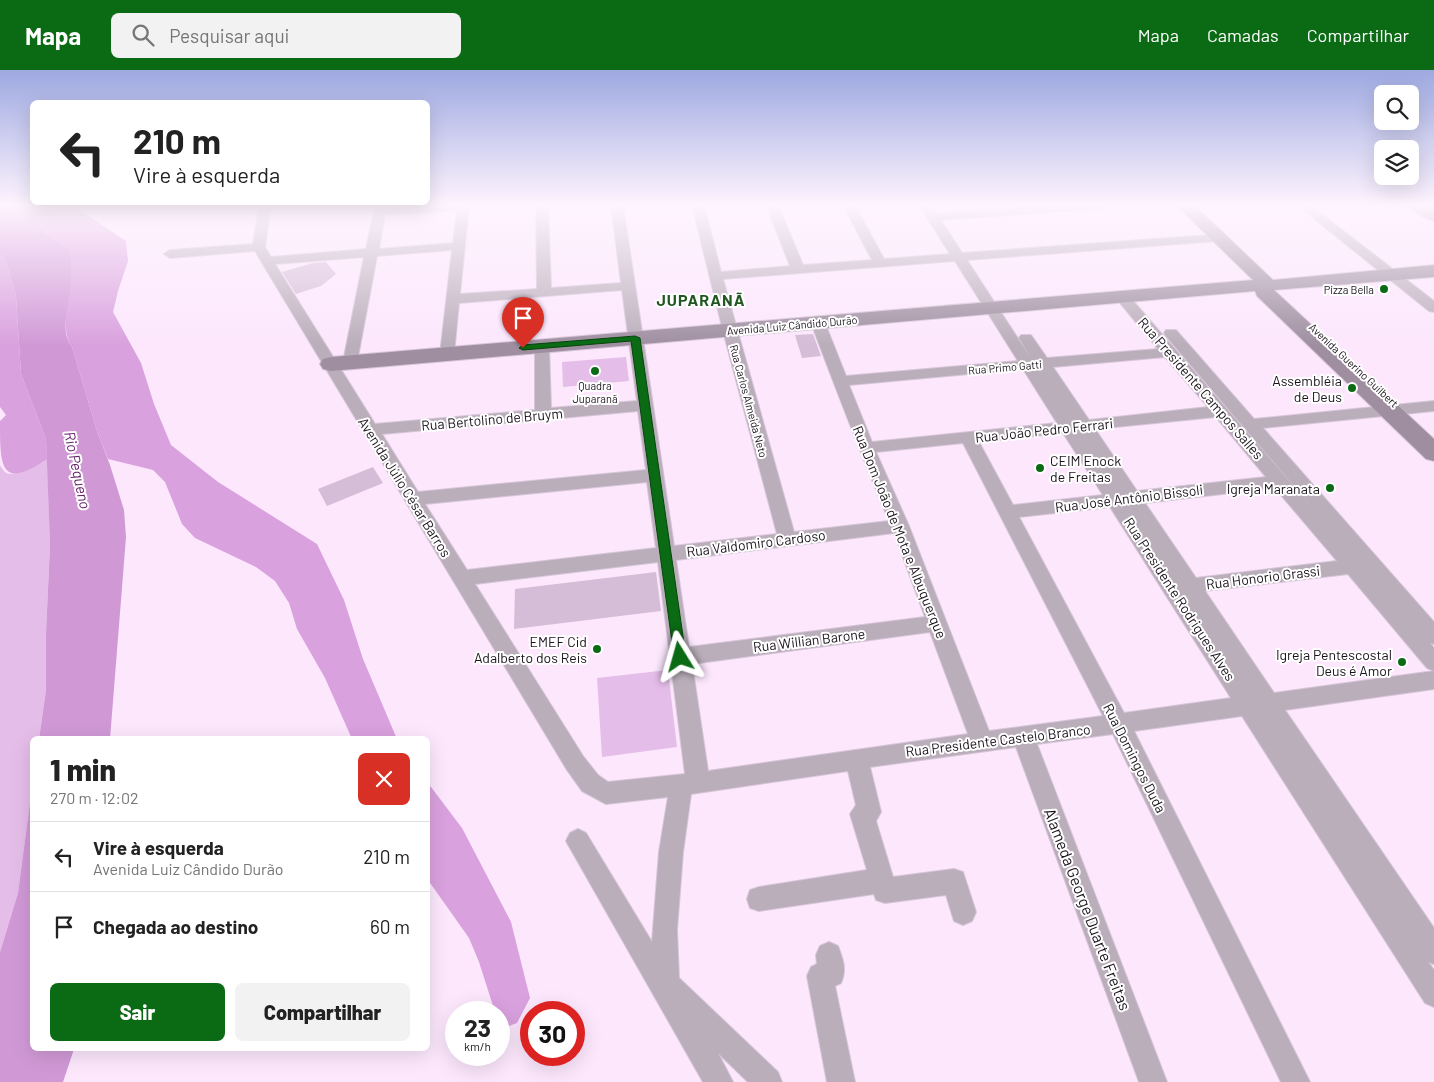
<!DOCTYPE html>
<html lang="pt">
<meta charset="utf-8">
<style>
body{margin:0;font-family:Barlow,sans-serif;background:#f2f2f2;color:#222;height:100vh;display:flex;flex-direction:column;font-size:19px;white-space:nowrap}
*{box-sizing:border-box;margin:0}
p{font-size:16px;color:#767676}
.icon{flex:none;width:28px;height:28px;fill:none;stroke:currentColor;stroke-width:2;stroke-linecap:round;stroke-linejoin:round}
.map{position:relative;flex:1;overflow:hidden}
.details{position:absolute;left:30px;top:666px;width:400px;height:315px;display:flex;flex-direction:column;background:#fff;border-radius:8px;box-shadow:0 5px 20px #0002}
.details>*{flex:none}
.hud{position:absolute;left:30px;top:30px;width:400px;height:105px;border-radius:8px;box-shadow:0 5px 20px #0002;background:#fff;color:#222;overflow:hidden}
.tools{position:absolute;left:1374px;top:15px;display:grid;gap:10px}
.tools a{display:grid;place-items:center;width:45px;height:45px;border-radius:8px;background:#fff;box-shadow:0 5px 20px #0002;font-size:25px}
.speed{position:absolute;left:445px;top:931px;display:flex;gap:10px;font-size:25px;font-weight:700;text-align:center}
.speed>*{display:grid;place-content:center;width:65px;height:65px;border-radius:50%;background:#fff;box-shadow:0 5px 20px #0002;line-height:1}
.speed small{font-size:12px;font-weight:400}
.speed .limit{border:8px solid #d22;background:#fff;color:#111}
.pin{position:absolute;display:grid;place-items:center;width:42px;height:42px;color:#fff;margin:-51px -21px;border-radius:50% 50% 50% 0;rotate:-45deg;box-shadow:0 0 5px #0007}
.pin .icon{rotate:45deg}
.me{position:absolute;width:55px;margin:-28px;rotate:352deg;stroke-linejoin:round;filter:drop-shadow(0 0 4px #0008)}
.turn{display:flex;align-items:center;gap:18px;height:105px;padding:0 20px;font-size:22px}
.turn .icon{width:65px;height:65px;stroke-width:2.5}
.turn b{display:block;font-size:35px;line-height:42px}
.round{display:grid;place-items:center;flex:none;width:52px;height:52px;border-radius:8px;background:#f2f2f2}
.headline{display:flex;align-items:center;justify-content:space-between;height:85px;padding:0 20px}
h1{font-size:30px;font-weight:800;line-height:38px}
.primary-button{display:flex;gap:10px;margin-top:auto;padding:10px 20px}
.primary-button a{flex:1;height:58px;border-radius:8px;background:#0b6a14;color:#fff;font-size:20px;font-weight:800;line-height:58px;text-align:center}
.primary-button a+a{background:#f2f2f2;color:#222}
ul{padding:0;list-style:none}
li{display:flex;align-items:center;gap:15px;height:70px;padding:0 20px;border-top:1px solid #e0e0e0}
li div{flex:1}
li b{display:block;font-size:19px}
li em{font-style:normal}
header{display:flex;align-items:center;gap:30px;box-sizing:border-box;height:70px;padding:0 25px;background:#0b6a14;color:#fff}
header strong{font-size:24px}
nav{display:flex;gap:28px;margin-inline-start:auto;font-size:18px}
.search{width:350px;height:45px;background:#f2f2f2;display:flex;align-items:center;gap:12px;box-sizing:border-box;padding:0 18px;border-radius:8px;color:#767676;font-size:19px}
.map>svg:first-child{display:block}
.green{fill:#e5bde9}
.forest{fill:#d9a1de}
.water{fill:#d099d6}
.building{fill:#d5bcd7}
.lines{fill:none;stroke-linecap:round;stroke-linejoin:round}
.street-casing{stroke:#d8c5d9;stroke-width:2}
.secondary-casing{stroke:#d8c5d9;stroke-width:2}
.street{fill:#b9aeba;fill-rule:evenodd}
.secondary{fill:#9e8ea0;fill-rule:evenodd}
.route{fill:#0b6a14;stroke:#07450d}
.poi-dot{fill:#0b6a14;stroke:#fff;stroke-width:2}
.labels{text-anchor:middle;dominant-baseline:central;stroke-width:4;stroke-linejoin:round;paint-order:stroke}
.far-poi-label{font-size:11px;fill:#1b131c;stroke:#fff;text-anchor:end}
.far-street-label{font-size:11px;fill:#1b131c;stroke:#fff}
.poi-label{font-size:14px;fill:#1b131c;stroke:#fff;text-anchor:end}
.street-label{font-size:14px;fill:#1b131c;stroke:#fff}
.water-label{font-size:15px;font-style:italic;fill:#65236c;stroke:#fff}
.far-district-label{font-size:16px;font-weight:bold;letter-spacing:1px;fill:#225722;stroke:#fff}
.near-street-label{font-size:16px;fill:#1b131c;stroke:#fff}
</style>
<header>
<strong>Mapa</strong>
<div class="search"><svg class="icon" aria-label="search" viewBox="0 0 24 24"><circle cx="10" cy="10" r="6"/><path d="M15 15l6 6"/></svg>Pesquisar aqui</div>
<nav><a>Mapa</a><a>Camadas</a><a>Compartilhar</a></nav>
</header>
<div class="map">
<svg width="1434" height="1012" viewBox="0 0 1434 1012">
<rect width="100%" height="100%" fill="#fce7fd"/>
<path class="green" d="M626,287l3,24 -66,6 -1,-25z
M47,389l3,85 -4,89v57l-7,49h-7v48l-14,106 -18,59v-487c0,1 4,6 5,7 8,7 34,-8 42,-13z
M668,600l9,77 -75,10 -5,-79z"/>
<path class="forest" d="M27,135h45l54,36 2,20 -10,30 -5,21 28,51 13,41 17,41 47,37 99,62 27,56 19,59 34,80h-45l-27,-61 -28,-49 -8,-26 -14,-22 -19,-14 -61,-29 -13,-14 -17,-42 -12,-12 -45,-11 -11,-28 -25,-84c-14,-18 -2,-72 0,-95 -6,-7 -13,-7 -19,-13 -13,-9 -19,-21 -26,-34z
M0,185l5,4 11,37 5,78 25,65 1,20c-47,32 -47,7 -47,-38l6,-6 -6,-8z
M428,713l34,45 49,94 19,76 -13,25 -8,3 -15,-17 -15,-47 -10,-24 -41,-58z"/>
<path class="water" d="M0,135h27c7,13 13,25 26,34 7,6 13,6 19,13 -2,14 0,27 -2,40 -2,17 -10,39 2,55l25,84 13,34 14,45 2,27 -16,202h-71l7,-49v-57l4,-88 -4,-106 -25,-65 -5,-78 -11,-37 -5,-4z
M32,717v262h42l-11,33h-63v-130l18,-59z"/>
<path class="building" d="M326,192l10,12 -15,12 -25,8 -14,-22 31,-9z
M813,264l8,22 -19,2 -7,-23z
M373,397l10,16 -56,23 -9,-17z
M656,502l5,39 -147,18 1,-40z"/>
<g class="lines">
<g class="street-casing">
<path id="street" d="M259,135h12l-6,42 6,10 95,-8 9,-44h12l-1,3 83,-3 -9,89 77,-5 -1,-84h12l3,83 70,-5 -10,-78h12l51,341 103,-12 -54,-203 -31,-126h12l17,67 69,-6 -24,-61h12l25,60 69,-5 -29,-55h12l29,54 66,-5 -31,-49h12l5,8 126,-8h51l-6,3 -166,12 21,33 261,-19 2,3 -6,4 -252,19 65,100 -13,-22 2,-3h10l16,23 111,-9 -42,-51 2,-3h10l190,219 -152,-178 -2,-3 2,-3h10l78,89 180,-18v10l-171,17 171,194v22l-4,-1 4,5v23l-7,-3 -79,-94 -143,17 69,102 160,-22v18l-149,21 149,218v36l-6,-2 6,8v37l-9,-4 -183,-287 -108,15 176,351h-29l-168,-348 -76,10 130,338h-28l-123,-335 -146,20 11,45 -5,9 17,56 61,-8 9,3 13,40 -4,9 -9,4 -9,-4 -8,-26 -61,8 -9,-3 -2,-6 -115,17 -9,-3 -3,-9 3,-9 9,-3 108,-17 -17,-56 6,-9 -8,-34 -157,23 -8,58 -6,78 2,48 99,94 4,10h-34l-30,-29 15,29h-30l-137,-241 4,-8 8,-4 8,4 66,109 7,-90 9,-55 -62,7 -24,-13 -15,-21 -312,-519 -85,7 -6,-4 6,-4 83,-6zM457,140l-4,33 -74,6 6,-34zM452,180l-12,104 2,3h10l2,-3 5,-51 163,-13 15,111 -86,7 -2,-62 -2,-3h-10l-2,3v64l-160,14 -100,-160 89,-7 -21,105 2,3h10l2,-3 20,-106zM955,191l63,100 -172,15 -21,-53 -2,-3h-10l-2,3c25,66 50,132 78,198l-95,11 -71,-253zM1165,287l43,50 -119,13 -36,-53zM1023,299l34,54 -185,19 -23,-57zM638,341l8,59 -228,22 -36,-58zM1216,347l50,60 -129,14 -42,-62zM1063,363l40,62 -90,10 -34,-63zM963,373l140,273 -114,15 -80,-205 -33,-74zM647,412l9,66 -189,22 -42,-66zM1275,418l62,73 -141,17 -51,-75zM1110,437l121,191 -107,15 -105,-196zM894,463l31,84 -236,30 -13,-87zM658,492l27,212 -77,8 -10,-7 -15,-19 -108,-172zM930,562l38,102 -260,37 -16,-107z
M1297,135h13l124,96v11l-5,-1z
M829,872l9,4c5,13 9,24 3,37l-6,3 20,96h-28l-20,-106 4,-9 6,-3 -1,-9 4,-9z"/>
</g>
<g class="secondary-casing">
<path id="secondary" d="M1176,135h18l79,75 161,-15v12l-160,13 160,149v22l-8,-2 -169,-163 -2,-5 -924,80 -8,-2 -3,-5 3,-5 8,-2 922,-77z
M1409,135h19l6,3v13c-9,-2 -21,-9 -25,-16z"/>
</g>
<use href="#street" class="street"/>
<use href="#secondary" class="secondary"/>
</g>
<linearGradient id="sky" x2="0" y2="1"><stop stop-color="#9ea9e1"/><stop offset="0.49" stop-color="#fef4fe"/><stop offset="1" stop-color="#fef4fe" stop-opacity="0"/></linearGradient>
<rect width="1434" height="276" fill="url(#sky)"/>
<path class="route" d="M635,266l5,2 46,319 -2,3 -4,2 -4,-2 -2,-3 -43,-316 -108,9 -4,-2 4,-3z"/>
<g class="poi-dot">
<circle cx="1384" cy="219" r="5"/>
<circle cx="595" cy="301" r="5"/>
<circle cx="1352" cy="318" r="5"/>
<circle cx="1040" cy="398" r="5"/>
<circle cx="1330" cy="418" r="5"/>
<circle cx="597" cy="579" r="5"/>
<circle cx="1402" cy="592" r="5"/>
</g>
<g class="labels">
<g class="far-poi-label">
<text x="1374" y="219">Pizza Bella</text>
<text x="595" y="315" text-anchor="middle">Quadra<tspan x="595" dy="13">Juparanã</tspan></text>
</g>
<g class="far-street-label">
<text transform="translate(792 255) rotate(-5)">Avenida Luiz Cândido Durão</text>
<text transform="translate(1354 295) rotate(43)">Avenida Guerino Guilbert</text>
<text transform="translate(1005 297) rotate(-5)">Rua Primo Gatti</text>
<text transform="translate(749 331) rotate(75)">Rua Carlos Almeida Neto</text>
</g>
<g class="poi-label">
<text x="1342" y="310">Assembléia<tspan x="1342" dy="16">de Deus</tspan></text>
<text x="1050" y="390" text-anchor="start">CEIM Enock<tspan x="1050" dy="16">de Freitas</tspan></text>
<text x="1320" y="418">Igreja Maranata</text>
<text x="587" y="571">EMEF Cid<tspan x="587" dy="16">Adalberto dos Reis</tspan></text>
<text x="1392" y="584">Igreja Pentescostal<tspan x="1392" dy="16">Deus é Amor</tspan></text>
</g>
<g class="street-label">
<text transform="translate(1201 318) rotate(49)">Rua Presidente Campos Salles</text>
<text transform="translate(492 349) rotate(-5)">Rua Bertolino de Bruym</text>
<text transform="translate(1044 360) rotate(-6)">Rua João Pedro Ferrari</text>
<text transform="translate(405 417) rotate(58)">Avenida Júlio César Barros</text>
<text transform="translate(1129 428) rotate(-7)">Rua José Antônio Bissoli</text>
<text transform="translate(900 462) rotate(68)">Rua Dom João de Mota e Albuquerque</text>
<text transform="translate(756 473) rotate(-7)">Rua Valdomiro Cardoso</text>
<text transform="translate(1263 507) rotate(-7)">Rua Honorio Grassi</text>
<text transform="translate(1180 529) rotate(57)">Rua Presidente Rodrigues Alves</text>
<text transform="translate(809 570) rotate(-7)">Rua Willian Barone</text>
<text transform="translate(998 670) rotate(-7)">Rua Presidente Castelo Branco</text>
<text transform="translate(1135 688) rotate(63)">Rua Domingos Duda</text>
</g>
<g class="water-label">
<text transform="translate(78 400) rotate(78)">Rio Pequeno</text>
</g>
<g class="far-district-label">
<text x="701" y="229">JUPARANÃ</text>
</g>
<g class="near-street-label">
<text transform="translate(1088 839) rotate(69)">Alameda George Duarte Freitas</text>
</g>
</g>
</svg>
<div class="tools">
<a><svg class="icon" aria-label="search" viewBox="0 0 24 24"><circle cx="10" cy="10" r="6"/><path d="M15 15l6 6"/></svg></a>
<a><svg class="icon" aria-label="layers" viewBox="0 0 24 24"><path d="M12 4l9 5-9 5-9-5zM3 14l9 5 9-5"/></svg></a>
</div>
<div class="speed"><div>23<small>km/h</small></div><div class="limit">30</div></div>
<div class="pin" style="left:523px;top:278px;background:#d93025"><svg class="icon" aria-label="arrive" viewBox="0 0 24 24"><path d="M6 21V4h12l-3 4 3 4H6"/></svg></div>
<svg class="me" style="left:680px;top:587px" viewBox="-20 -20 40 40"><path d="M0-17L14 15 0 8-14 15z" fill="#0b6a14" stroke="#fff" stroke-width="4"/></svg>
<div class="hud">
<div class="turn"><svg class="icon" aria-label="left" viewBox="0 0 24 24"><path d="M17 20v-9H6M10 6l-5 5 5 5"/></svg><div><b>210 m</b>Vire à esquerda</div></div>
</div>
<section class="details">
<div class="headline"><div><h1>1 min</h1><p>270 m · 12:02</p></div><a class="round" style="background:#d93025;color:#fff"><svg class="icon" aria-label="close" viewBox="0 0 24 24"><path d="M6 6l12 12M18 6L6 18"/></svg></a></div>
<ul>
<li><svg class="icon" aria-label="left" viewBox="0 0 24 24"><path d="M17 20v-9H6M10 6l-5 5 5 5"/></svg><div><b>Vire à esquerda</b><p>Avenida Luiz Cândido Durão</p></div><em>210 m</em></li>
<li><svg class="icon" aria-label="arrive" viewBox="0 0 24 24"><path d="M6 21V4h12l-3 4 3 4H6"/></svg><div><b>Chegada ao destino</b></div><em>60 m</em></li>
</ul>
<div class="primary-button"><a>Sair</a><a>Compartilhar</a></div>
</section>
</div>
